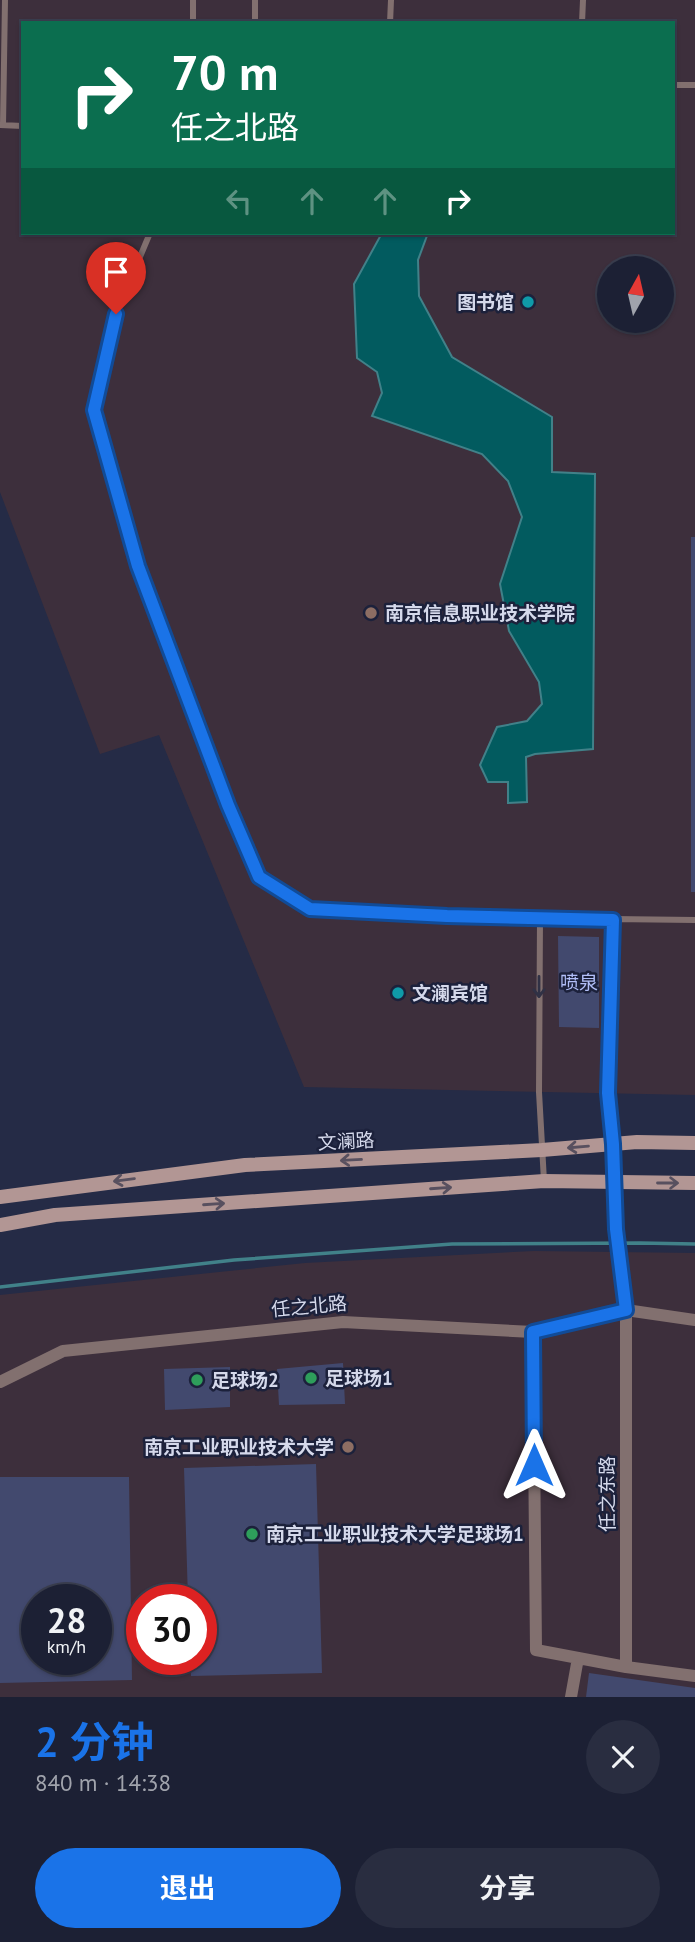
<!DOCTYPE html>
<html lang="zh">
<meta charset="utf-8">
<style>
body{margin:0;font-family:"PT Sans","Noto Sans SC",sans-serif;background:#292d40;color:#f1f3f6;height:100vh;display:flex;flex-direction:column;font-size:26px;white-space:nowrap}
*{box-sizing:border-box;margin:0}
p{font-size:23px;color:#a0a3ac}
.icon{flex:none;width:38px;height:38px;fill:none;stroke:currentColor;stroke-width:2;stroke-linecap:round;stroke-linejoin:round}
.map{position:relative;height:1697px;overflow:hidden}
.details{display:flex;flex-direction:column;background:#1c2034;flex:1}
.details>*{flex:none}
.banner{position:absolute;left:21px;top:21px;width:654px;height:214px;border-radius:0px;box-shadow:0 2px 5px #0004,0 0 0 2px #3a3e4f;background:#0b6e4f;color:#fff;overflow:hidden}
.needle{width:46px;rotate:8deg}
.fabs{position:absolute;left:597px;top:256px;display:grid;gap:14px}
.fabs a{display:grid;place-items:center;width:77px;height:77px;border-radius:50%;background:#1c2034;box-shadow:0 2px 5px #0004,0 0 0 2px #3a3e4f;font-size:35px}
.speed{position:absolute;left:21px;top:1584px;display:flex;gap:14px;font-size:35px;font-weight:700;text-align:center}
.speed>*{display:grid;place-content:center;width:91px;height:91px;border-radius:50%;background:#1c2034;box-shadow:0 2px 5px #0004,0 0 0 2px #3a3e4f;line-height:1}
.speed small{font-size:18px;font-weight:400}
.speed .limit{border:10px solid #d22;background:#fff;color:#111}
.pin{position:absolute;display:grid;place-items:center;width:60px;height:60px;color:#fff;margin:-72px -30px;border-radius:50% 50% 50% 0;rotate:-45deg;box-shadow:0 0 7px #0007}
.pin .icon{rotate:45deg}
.me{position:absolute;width:77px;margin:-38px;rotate:0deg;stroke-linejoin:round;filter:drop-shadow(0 0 5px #0008)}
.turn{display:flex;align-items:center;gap:24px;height:147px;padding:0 35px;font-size:32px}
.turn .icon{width:91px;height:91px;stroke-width:2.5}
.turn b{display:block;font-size:49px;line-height:60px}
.lanes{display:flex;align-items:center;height:66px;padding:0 35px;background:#0003;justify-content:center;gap:35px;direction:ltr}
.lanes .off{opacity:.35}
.round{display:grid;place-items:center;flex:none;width:74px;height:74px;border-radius:37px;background:#292d40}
.overview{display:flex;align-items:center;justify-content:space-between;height:119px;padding:0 35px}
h1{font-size:42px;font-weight:700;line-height:52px;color:#1a73e8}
.primary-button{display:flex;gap:14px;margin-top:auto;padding:14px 35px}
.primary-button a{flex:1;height:80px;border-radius:42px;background:#1a73e8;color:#fff;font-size:28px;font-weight:700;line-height:80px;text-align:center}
.primary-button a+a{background:#292d40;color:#f1f3f6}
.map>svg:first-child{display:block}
.education{fill:#3d2f3c;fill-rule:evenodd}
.green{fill:#42496e;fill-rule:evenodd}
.water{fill:#025b5f;stroke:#418189;stroke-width:2}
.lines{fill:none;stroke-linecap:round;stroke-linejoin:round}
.stream{stroke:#418189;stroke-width:3.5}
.lane{stroke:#82706f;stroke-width:6}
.street{stroke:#82706f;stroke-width:12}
.secondary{stroke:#b29694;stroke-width:14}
.oneway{stroke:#303145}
.oneway2{stroke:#58505f}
.route-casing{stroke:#114b97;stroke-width:18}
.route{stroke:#1a73e8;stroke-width:12}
.culture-dot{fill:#0f9aa8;stroke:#1c213b;stroke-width:2.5}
.education-dot{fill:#8d6e63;stroke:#1c213b;stroke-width:2.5}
.leisure-dot{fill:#2e9e5b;stroke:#1c213b;stroke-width:2.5}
.labels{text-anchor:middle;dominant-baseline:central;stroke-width:5;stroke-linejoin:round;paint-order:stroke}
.poi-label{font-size:19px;font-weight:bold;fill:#d5d9eb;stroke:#1c213b;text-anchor:start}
.park-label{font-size:19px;fill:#b2bff8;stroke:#1c213b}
.street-label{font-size:19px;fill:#d5d9eb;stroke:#1c213b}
</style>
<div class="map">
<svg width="695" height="1697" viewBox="0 0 695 1697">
<rect width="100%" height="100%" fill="#252b46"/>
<path class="education" d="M0,0h695v1095l-391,-8 -145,-352 -59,19 -100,-262zM23,23h651v210h-651zM609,268h53v52h-53z
M534,1251l161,2v444h-695v-402l305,-32zM37,1600h59v59h-59zM142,1600h59v59h-59z"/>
<path class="green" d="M691,537h4v355h-4z
M558,936l41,1v91l-40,-1z
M343,1363l2,41 -66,1 -2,-36z
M230,1367v40l-65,3 -1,-41z
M316,1464l6,209 -131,3 -1,-17h11v-59l-13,-1 -4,-131z
M0,1477h129l3,203 -132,3zM37,1600h59v59h-59z
M589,1673l106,15v9h-109z"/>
<path class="water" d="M382,233h46l-10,27 1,36 33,61 100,60v55l43,2 -2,275 -58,5 -9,3 1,45 -19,1v-21h-20l-8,-17 17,-38 30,-6 15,-17 -3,-22 -30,-51 -9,-47 22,-67 -14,-36 -26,-27 -110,-38 10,-23 -5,-21 -20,-14 -3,-74z"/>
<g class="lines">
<path class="stream" d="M0,1287l234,-27 218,-16 188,-1 55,1"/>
<path class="lane" d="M255,0v23
M193,23v-23
M390,23l1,-23
M582,23l1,-23
M674,85h21
M0,125l23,1
M3,125l2,-125
M150,233l-34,81 -22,96 44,156 90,239 31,72 51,32 137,8 248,3
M540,919l-1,173 5,89
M613,920l-5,173 5,51 3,85 3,23"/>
<path class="street" d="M619,1252l7,58v357l69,9
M533,1332l3,318 90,17
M0,1382l63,-31 280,-29 190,10 93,-22 69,10
M571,1697l7,-39"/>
<path class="secondary" d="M0,1197l245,-32 297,-15 95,-8 58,1
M0,1225l55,-10 489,-34 151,2"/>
</g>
<defs><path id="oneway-shaft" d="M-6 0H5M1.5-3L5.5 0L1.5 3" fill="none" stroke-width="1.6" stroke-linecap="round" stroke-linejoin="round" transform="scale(1.75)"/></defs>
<use class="oneway" href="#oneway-shaft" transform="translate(539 987) rotate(90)"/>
<g class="oneway2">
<use href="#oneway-shaft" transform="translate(578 1147) rotate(175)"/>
<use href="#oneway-shaft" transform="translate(351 1160) rotate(177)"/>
<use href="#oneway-shaft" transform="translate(124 1180) rotate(173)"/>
<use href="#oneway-shaft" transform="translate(668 1183)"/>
<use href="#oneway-shaft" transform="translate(441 1188) rotate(-4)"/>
<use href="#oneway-shaft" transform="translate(214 1204) rotate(-4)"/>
</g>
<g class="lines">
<g class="route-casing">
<path id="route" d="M116,314l-22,96 44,156 90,239 31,72 51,32 137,7 166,4 -5,173 5,51 3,85 10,81 -93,22 1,133"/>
</g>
<use href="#route" class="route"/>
</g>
<g class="culture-dot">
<circle cx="528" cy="302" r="7"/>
<circle cx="398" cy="993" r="7"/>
</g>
<g class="education-dot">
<circle cx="371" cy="613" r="7"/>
<circle cx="348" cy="1447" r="7"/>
</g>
<g class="leisure-dot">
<circle cx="311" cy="1378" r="7"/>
<circle cx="197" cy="1380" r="7"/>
<circle cx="252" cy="1534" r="7"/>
</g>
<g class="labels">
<g class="poi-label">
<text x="514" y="302" text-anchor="end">图书馆</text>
<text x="385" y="613">南京信息职业技术学院</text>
<text x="412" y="993">文澜宾馆</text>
<text x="325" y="1378">足球场1</text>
<text x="211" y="1380">足球场2</text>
<text x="334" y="1447" text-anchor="end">南京工业职业技术大学</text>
<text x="266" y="1534">南京工业职业技术大学足球场1</text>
</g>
<g class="park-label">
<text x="579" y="982">喷泉</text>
</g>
<g class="street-label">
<text transform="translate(346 1141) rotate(-3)">文澜路</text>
<text transform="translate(309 1306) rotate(-5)">任之北路</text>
<text transform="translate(607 1494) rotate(-90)">任之东路</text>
</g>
</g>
</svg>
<div class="fabs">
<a><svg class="needle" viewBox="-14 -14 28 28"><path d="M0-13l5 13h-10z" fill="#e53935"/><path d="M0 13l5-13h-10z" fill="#a0a3ac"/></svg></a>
</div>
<div class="speed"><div>28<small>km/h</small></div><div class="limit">30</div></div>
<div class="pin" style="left:116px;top:314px;background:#d93025"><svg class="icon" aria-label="arrive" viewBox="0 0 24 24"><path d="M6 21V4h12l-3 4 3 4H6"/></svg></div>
<svg class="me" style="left:534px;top:1465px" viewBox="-20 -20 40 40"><path d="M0-17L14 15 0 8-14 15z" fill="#1a73e8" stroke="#fff" stroke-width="4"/></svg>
<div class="banner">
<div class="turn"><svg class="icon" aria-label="right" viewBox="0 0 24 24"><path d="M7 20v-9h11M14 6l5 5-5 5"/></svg><div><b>70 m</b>任之北路</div></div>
<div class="lanes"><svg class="icon off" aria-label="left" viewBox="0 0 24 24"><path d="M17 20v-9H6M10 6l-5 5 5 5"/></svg><svg class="icon off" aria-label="ahead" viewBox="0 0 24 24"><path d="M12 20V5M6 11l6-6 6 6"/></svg><svg class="icon off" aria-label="ahead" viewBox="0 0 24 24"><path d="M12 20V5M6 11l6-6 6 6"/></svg><svg class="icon" aria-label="right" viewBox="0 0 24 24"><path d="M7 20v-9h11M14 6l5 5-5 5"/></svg></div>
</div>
</div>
<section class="details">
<div class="overview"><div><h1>2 分钟</h1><p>840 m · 14:38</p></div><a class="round"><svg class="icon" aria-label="close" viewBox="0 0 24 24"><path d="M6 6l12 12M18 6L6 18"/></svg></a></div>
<div class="primary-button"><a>退出</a><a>分享</a></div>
</section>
